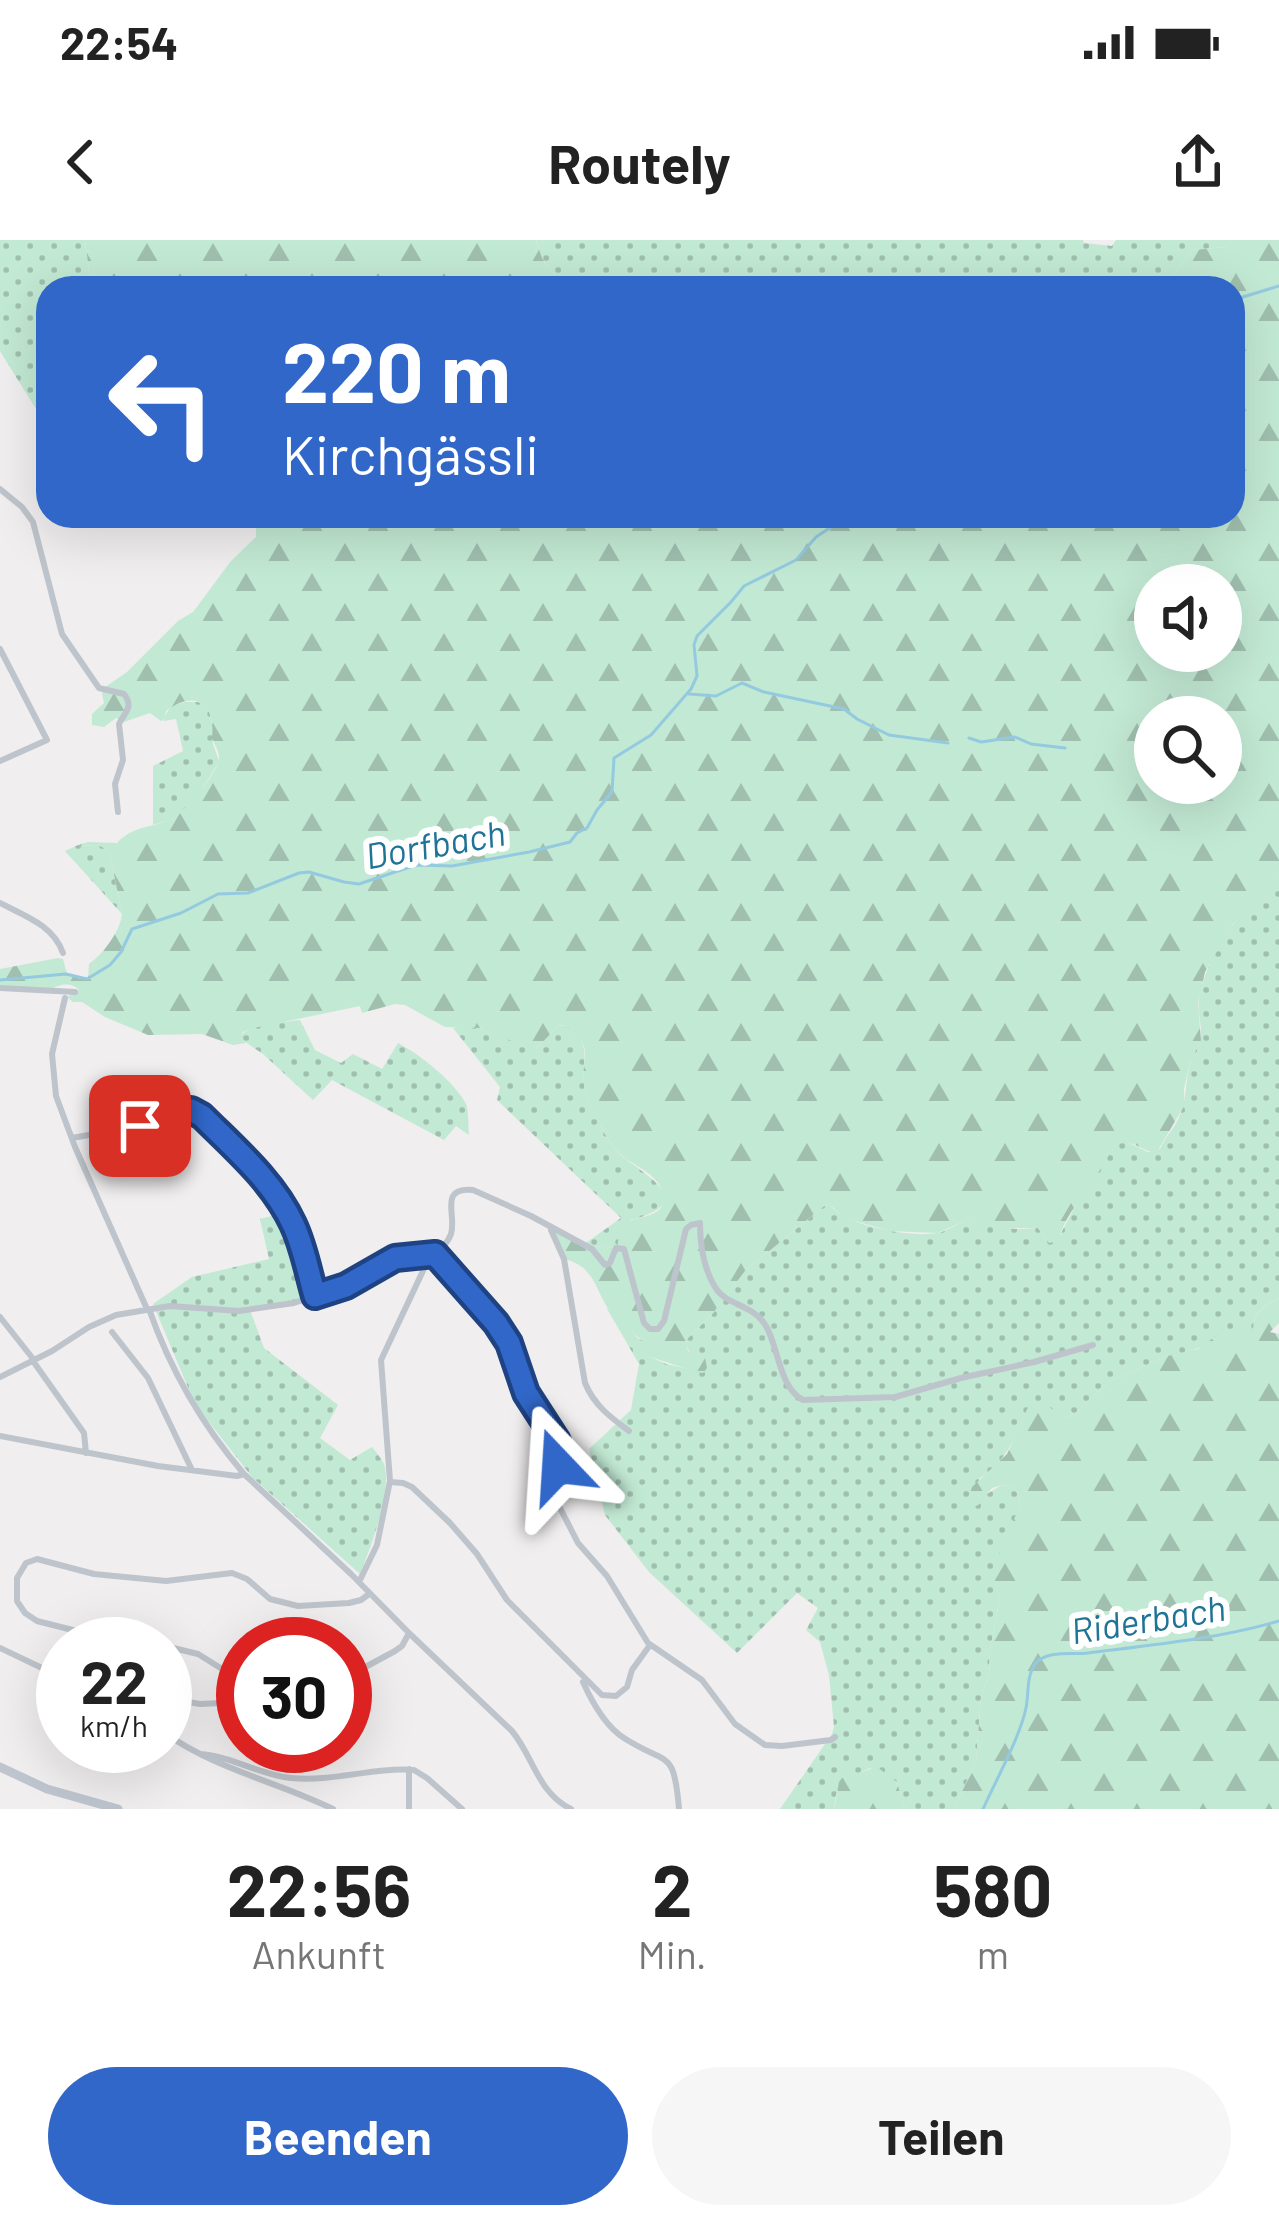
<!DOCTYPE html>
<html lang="de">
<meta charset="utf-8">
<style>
body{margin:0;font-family:Barlow,sans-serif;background:#f6f6f6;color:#222;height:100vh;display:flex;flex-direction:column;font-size:45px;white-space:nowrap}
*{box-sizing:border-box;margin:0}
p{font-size:39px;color:#767676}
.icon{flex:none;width:66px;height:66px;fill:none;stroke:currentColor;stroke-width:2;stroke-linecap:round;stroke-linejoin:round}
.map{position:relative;height:1569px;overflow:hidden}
.drawer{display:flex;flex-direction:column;background:#fff;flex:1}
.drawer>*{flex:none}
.top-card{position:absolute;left:36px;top:36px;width:1209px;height:252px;border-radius:36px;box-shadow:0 12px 48px #0002;background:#3067c8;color:#fff;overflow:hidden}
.tools{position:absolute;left:1134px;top:324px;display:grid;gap:24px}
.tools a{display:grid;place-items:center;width:108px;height:108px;border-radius:50%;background:#fff;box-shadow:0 12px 48px #0002;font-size:60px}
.speed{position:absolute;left:36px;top:1377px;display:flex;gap:24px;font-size:60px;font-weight:700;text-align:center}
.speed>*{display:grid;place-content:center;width:156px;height:156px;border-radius:50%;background:#fff;box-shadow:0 12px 48px #0002;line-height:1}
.speed small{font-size:30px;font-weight:400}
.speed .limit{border:18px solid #d22;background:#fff;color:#111}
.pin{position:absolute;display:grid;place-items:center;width:102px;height:102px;color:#fff;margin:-51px;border-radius:24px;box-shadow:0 6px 18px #0006}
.me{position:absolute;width:132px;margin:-66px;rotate:340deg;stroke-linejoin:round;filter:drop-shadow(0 0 9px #0008)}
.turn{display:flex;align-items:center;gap:42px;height:252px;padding:0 48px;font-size:54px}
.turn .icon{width:156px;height:156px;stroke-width:2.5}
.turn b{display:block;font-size:84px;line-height:102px}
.eta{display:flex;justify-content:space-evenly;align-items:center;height:204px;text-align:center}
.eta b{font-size:72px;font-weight:700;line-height:84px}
.action{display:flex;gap:24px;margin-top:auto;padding:24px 48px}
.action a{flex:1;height:138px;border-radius:72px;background:#3067c8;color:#fff;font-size:48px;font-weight:700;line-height:138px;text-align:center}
.action a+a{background:#f6f6f6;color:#222}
.status{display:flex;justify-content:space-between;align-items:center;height:84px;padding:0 60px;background:#fff;direction:ltr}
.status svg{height:33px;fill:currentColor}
header{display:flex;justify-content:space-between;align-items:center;height:156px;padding:0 48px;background:#fff;font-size:54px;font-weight:700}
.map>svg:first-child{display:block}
.grass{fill:url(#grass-dots)}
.forest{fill:url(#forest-firs);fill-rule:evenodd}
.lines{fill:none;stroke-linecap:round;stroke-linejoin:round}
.stream{stroke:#94cae0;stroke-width:3}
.minor{stroke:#bec4cb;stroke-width:6}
.secondary{stroke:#bec5cf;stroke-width:9}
.route-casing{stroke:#1f4382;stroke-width:30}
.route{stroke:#3067c8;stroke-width:21}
.labels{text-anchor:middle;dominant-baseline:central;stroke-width:12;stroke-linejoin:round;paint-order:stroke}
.water-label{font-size:36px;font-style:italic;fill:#1e7396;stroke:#fff}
</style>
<div class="status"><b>22:54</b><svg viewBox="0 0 49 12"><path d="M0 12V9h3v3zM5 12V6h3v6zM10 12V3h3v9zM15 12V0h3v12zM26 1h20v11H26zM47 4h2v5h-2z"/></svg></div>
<header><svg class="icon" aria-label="back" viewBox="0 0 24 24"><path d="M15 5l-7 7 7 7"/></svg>Routely<svg class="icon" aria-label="share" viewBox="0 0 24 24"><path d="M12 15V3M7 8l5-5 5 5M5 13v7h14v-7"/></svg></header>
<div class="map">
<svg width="1279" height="1569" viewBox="0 0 1279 1569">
<defs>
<pattern id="grass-dots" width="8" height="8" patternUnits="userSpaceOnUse" patternTransform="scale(3)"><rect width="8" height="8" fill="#c2e9d4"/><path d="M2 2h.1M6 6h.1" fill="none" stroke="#a0bfaf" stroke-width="1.8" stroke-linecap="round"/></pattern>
<pattern id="forest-firs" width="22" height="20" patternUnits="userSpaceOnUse" patternTransform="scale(3)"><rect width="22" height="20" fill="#c2e9d4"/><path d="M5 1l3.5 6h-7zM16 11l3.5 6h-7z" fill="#a0bfaf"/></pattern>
</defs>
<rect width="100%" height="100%" fill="#f0eeee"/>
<path class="grass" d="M0,0h85l4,30 7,18h-48v130l-4,4 -44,-71z
M536,0h547l1,3 28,3 4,-6h115l-5,7 -33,3 -30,38h-460l-4,-5 -6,5h-130l-21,-30z
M186,462h12l10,5 5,19v18l6,17c-10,18 -26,46 -46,57 -6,4 -13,4 -20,7v-59l30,-15 -7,-32 -13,2c7,-14 6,-16 23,-19z
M78,605l22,1 9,4 13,64 -57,-63z
M1279,636v422c-15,8 -26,13 -25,31l-73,25 -14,2 -59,26 -31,30 -9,5 -12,-3 -33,4c-10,26 -20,45 -44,61l-1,26 7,-10 17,-10 9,1 7,8 2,13 -27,70 7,20 -10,53 -1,24 -8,24 -5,63 -22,48h-49l-8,-27 -27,-14c-28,13 -32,7 -36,41h-54l52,-75 2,-7 -5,-52 -9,-33 -14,-12 12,-22 -21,-15 -60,60 -88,-81 -44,-57 -16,-66 42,-39 8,-46 -33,-57 33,32 8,3 1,14 18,8 37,8 -17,-26 1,-7 26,-26 32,-42 79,-65 6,-1c16,21 81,33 107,28 13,-2 21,-12 35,-13 13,0 25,6 37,8 9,2 19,0 29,0l8,11 15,-4c2,-10 47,-84 55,-90 3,-2 6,-3 9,-4l23,11 12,-3c5,-12 14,-20 19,-32 7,-12 7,-39 11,-54 3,-10 9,-16 11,-26 1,-13 -4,-24 -2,-37 8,-49 43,-92 80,-124z
M300,780l15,30 26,13 12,-9 29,15 16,-26c21,11 57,39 68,61 3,8 2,22 3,31l-13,-9 -12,14 -112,-60 -19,20 -50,-46 -25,-17c15,-14 42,-14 62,-17z
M565,785c28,21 17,28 19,58 1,12 7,24 13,35 6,13 14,29 26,39 29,22 73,46 8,63l-13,28 -35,-3 38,-27 -124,-118 3,-13 -47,-59c25,-5 56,7 77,21h6l22,-23z
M287,972l7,13 21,71 -65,14 14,38 74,57 -18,33 30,22 22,-13c2,2 11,14 12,17 9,26 -14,85 -24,110l-108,-97 -57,-73 -42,-100 39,-27 77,-18 -9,-40z"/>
<path class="forest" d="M85,0h451l6,18 21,30h-467l-7,-18z
M1231,0h48v636l-46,48 -28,48 -7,32 3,36 -11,22 -6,27v17l-27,46c-16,1 -26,-17 -42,-6 -8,11 -14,23 -22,35 -12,20 -30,36 -34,60l-10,2 -11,-15h-32l-34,-8 -12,3 -22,10 -49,-2 -44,-13 -15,-13 -6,1 -79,65 -32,42 -26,26 -1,7 2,5 17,7 2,10 -4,5 -6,-1 -50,-16v-13c-10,-6 -32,-23 -38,-33 -15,-23 -15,-44 -45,-51l-14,-33 33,19 34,3c1,-5 2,-15 4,-19 10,-17 43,-7 42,-31 0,-24 -32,-32 -45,-46 -6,-6 -12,-16 -16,-24 -8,-13 -16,-29 -18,-44 -3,-32 12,-34 -19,-59l-7,1 -22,23h-6l-49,-21 -36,-1 -40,-22 -10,-1 -33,9 -2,-7 -106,22 -11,4 -4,5 7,6 -13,2 -31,-11 -54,1 -43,-18 -23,-15h-9l-6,-5 12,-7c-7,-8 -21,-7 -29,1l-50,-3v-19l58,-11 5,1 4,15 13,5 8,-1 1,-14c14,-10 31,-32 33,-50l-13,-64 -9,-4 -22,-1 10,-3 29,1c15,-17 35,-15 54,-24 13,-6 50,-49 48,-63 -1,-7 -5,-12 -7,-19 4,-34 -18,-48 -46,-26l-1,7 -4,3 -11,-8 -26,9 -8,-4 -12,9 -12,-2v-11l12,-11 -2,-9 2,-6 23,-16 51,-51 15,-9 38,-51 25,-24v-21h977v-228h-70l30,-38 33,-3zM1155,345h66v66h-66zM1155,477h66v66h-66z
M1279,1058v25l-9,9 9,2v475h-325l22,-48 5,-63 8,-24 1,-24 10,-52 -7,-21 9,-33 18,-37 -2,-13 -7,-8 -9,-1 -10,3 -14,17 -8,4 -3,-5 5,-17 35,-33 22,-49c19,-8 21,8 39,12l9,-5 31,-30 59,-26 31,-7 25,-18 30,-2c2,-19 10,-22 26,-31z
M877,1527l20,15 8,27h-71l5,-27 3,-4z"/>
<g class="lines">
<path class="stream" d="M1233,60l46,-14
M689,454l27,2 26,-13 22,9 80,17 13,10 32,16 59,8
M969,498l12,4 34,-5 16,7 34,4
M0,740l66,-6 21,5 23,-14 11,-13 11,-23 49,-16 37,-19 30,-1 51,-20 10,-1 35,10 15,2 57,-19 36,1 77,-14 41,-10 7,-9 10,-5 10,-18 15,-18 2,-34 37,-23 40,-46 6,-13 -3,-31 3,-9 34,-34 13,-16 52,-26 20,-23 15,-10 42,-11
M983,1569c13,-29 37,-72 43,-101 3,-14 0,-33 10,-45 11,-13 37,-8 52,-10 64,-8 129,-14 191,-32"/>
<path class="minor" d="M0,249l22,18 11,15 29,112 37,54 25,6c10,13 1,18 -5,30l4,36 -8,24 3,28
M0,409l47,91 -47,21
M0,663c25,13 53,22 63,50
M0,748l75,4
M65,758l-13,56 4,42 19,51 72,162
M72,898l77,-14 37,-14 10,1c36,32 77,69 98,113 10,24 14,48 21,72
M551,990l13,29 21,124c9,22 25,34 44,48
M435,1014l55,62 19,28 18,49 30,48 2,65 19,37 29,33 41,67 54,37 33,44 30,21 17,1 49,-6 4,-3
M149,1069c21,60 54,117 95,165
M0,1077l34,43
M112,1092l36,46 44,92
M33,1121l51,72 2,20
M0,1137l52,-26 37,-24 27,-12 54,-9 69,5 55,-8 52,-18 49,-27 35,-2
M0,1196l158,30 79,10 7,-2 107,100 59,60 102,97c22,27 26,62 59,78
M390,1242l13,1 9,4 38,36 27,31 30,46 95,95 14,1 11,-9 5,-17 18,-25
M359,1342l18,-37 13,-64 -9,-121 49,-104c9,-6 17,-11 21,-22 6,-19 -13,-47 22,-44l58,26 61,33 13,16 5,-2 6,-15 8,1 20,74 6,6h8l6,-8 22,-92 5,-4 9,-2c0,21 4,46 15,64 11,19 37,16 51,39 13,23 13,61 37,74l92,-3 66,-19 73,-16 59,-17
M151,1404l-31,-2 -83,-21 -12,-8 -8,-12v-23l9,-15 11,-4 57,15 72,7 66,-8 15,6 23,20 28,7 51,-3 12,-3 8,-6
M165,1406l33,8 45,28
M0,1408l63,30
M345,1438l50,-27 7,-5 7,-13
M583,1442c9,20 22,44 41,56 43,28 50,9 55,71
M165,1458l35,6 43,-2
M165,1493c50,36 113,49 168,76
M200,1514c31,2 60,21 91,24 42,4 82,-11 123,-8l13,8 35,31
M409,1569v-40"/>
<path class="secondary" d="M0,1527l47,22 71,20"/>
</g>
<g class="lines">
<g class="route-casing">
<path id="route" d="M140,886l44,-16h7l11,6c33,33 71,65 91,108 11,23 15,48 22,72l31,-10 49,-28 40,-4 61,69 13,20 17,50 31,48 1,25"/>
</g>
<use href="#route" class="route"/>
</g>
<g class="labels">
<g class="water-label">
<text transform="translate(435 603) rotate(-10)">Dorfbach</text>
<text transform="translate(1148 1378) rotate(-9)">Riderbach</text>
</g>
</g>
</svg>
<div class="tools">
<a><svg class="icon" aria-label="sound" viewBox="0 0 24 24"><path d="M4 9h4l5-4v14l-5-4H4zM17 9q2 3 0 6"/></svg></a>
<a><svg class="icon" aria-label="search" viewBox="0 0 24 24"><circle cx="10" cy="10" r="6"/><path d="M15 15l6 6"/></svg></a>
</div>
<div class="speed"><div>22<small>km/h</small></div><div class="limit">30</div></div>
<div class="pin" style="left:140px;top:886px;background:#d93025"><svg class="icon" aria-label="arrive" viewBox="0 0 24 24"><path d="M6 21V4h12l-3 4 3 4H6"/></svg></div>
<svg class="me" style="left:558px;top:1226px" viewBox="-20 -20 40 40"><path d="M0-17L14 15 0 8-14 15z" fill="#3067c8" stroke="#fff" stroke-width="4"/></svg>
<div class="top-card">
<div class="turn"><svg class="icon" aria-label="left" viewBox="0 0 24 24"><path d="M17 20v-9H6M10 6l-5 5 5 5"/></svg><div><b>220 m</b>Kirchgässli</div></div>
</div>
</div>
<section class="drawer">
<div class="eta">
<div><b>22:56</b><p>Ankunft</p></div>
<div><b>2</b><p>Min.</p></div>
<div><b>580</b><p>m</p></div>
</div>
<div class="action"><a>Beenden</a><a>Teilen</a></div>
</section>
